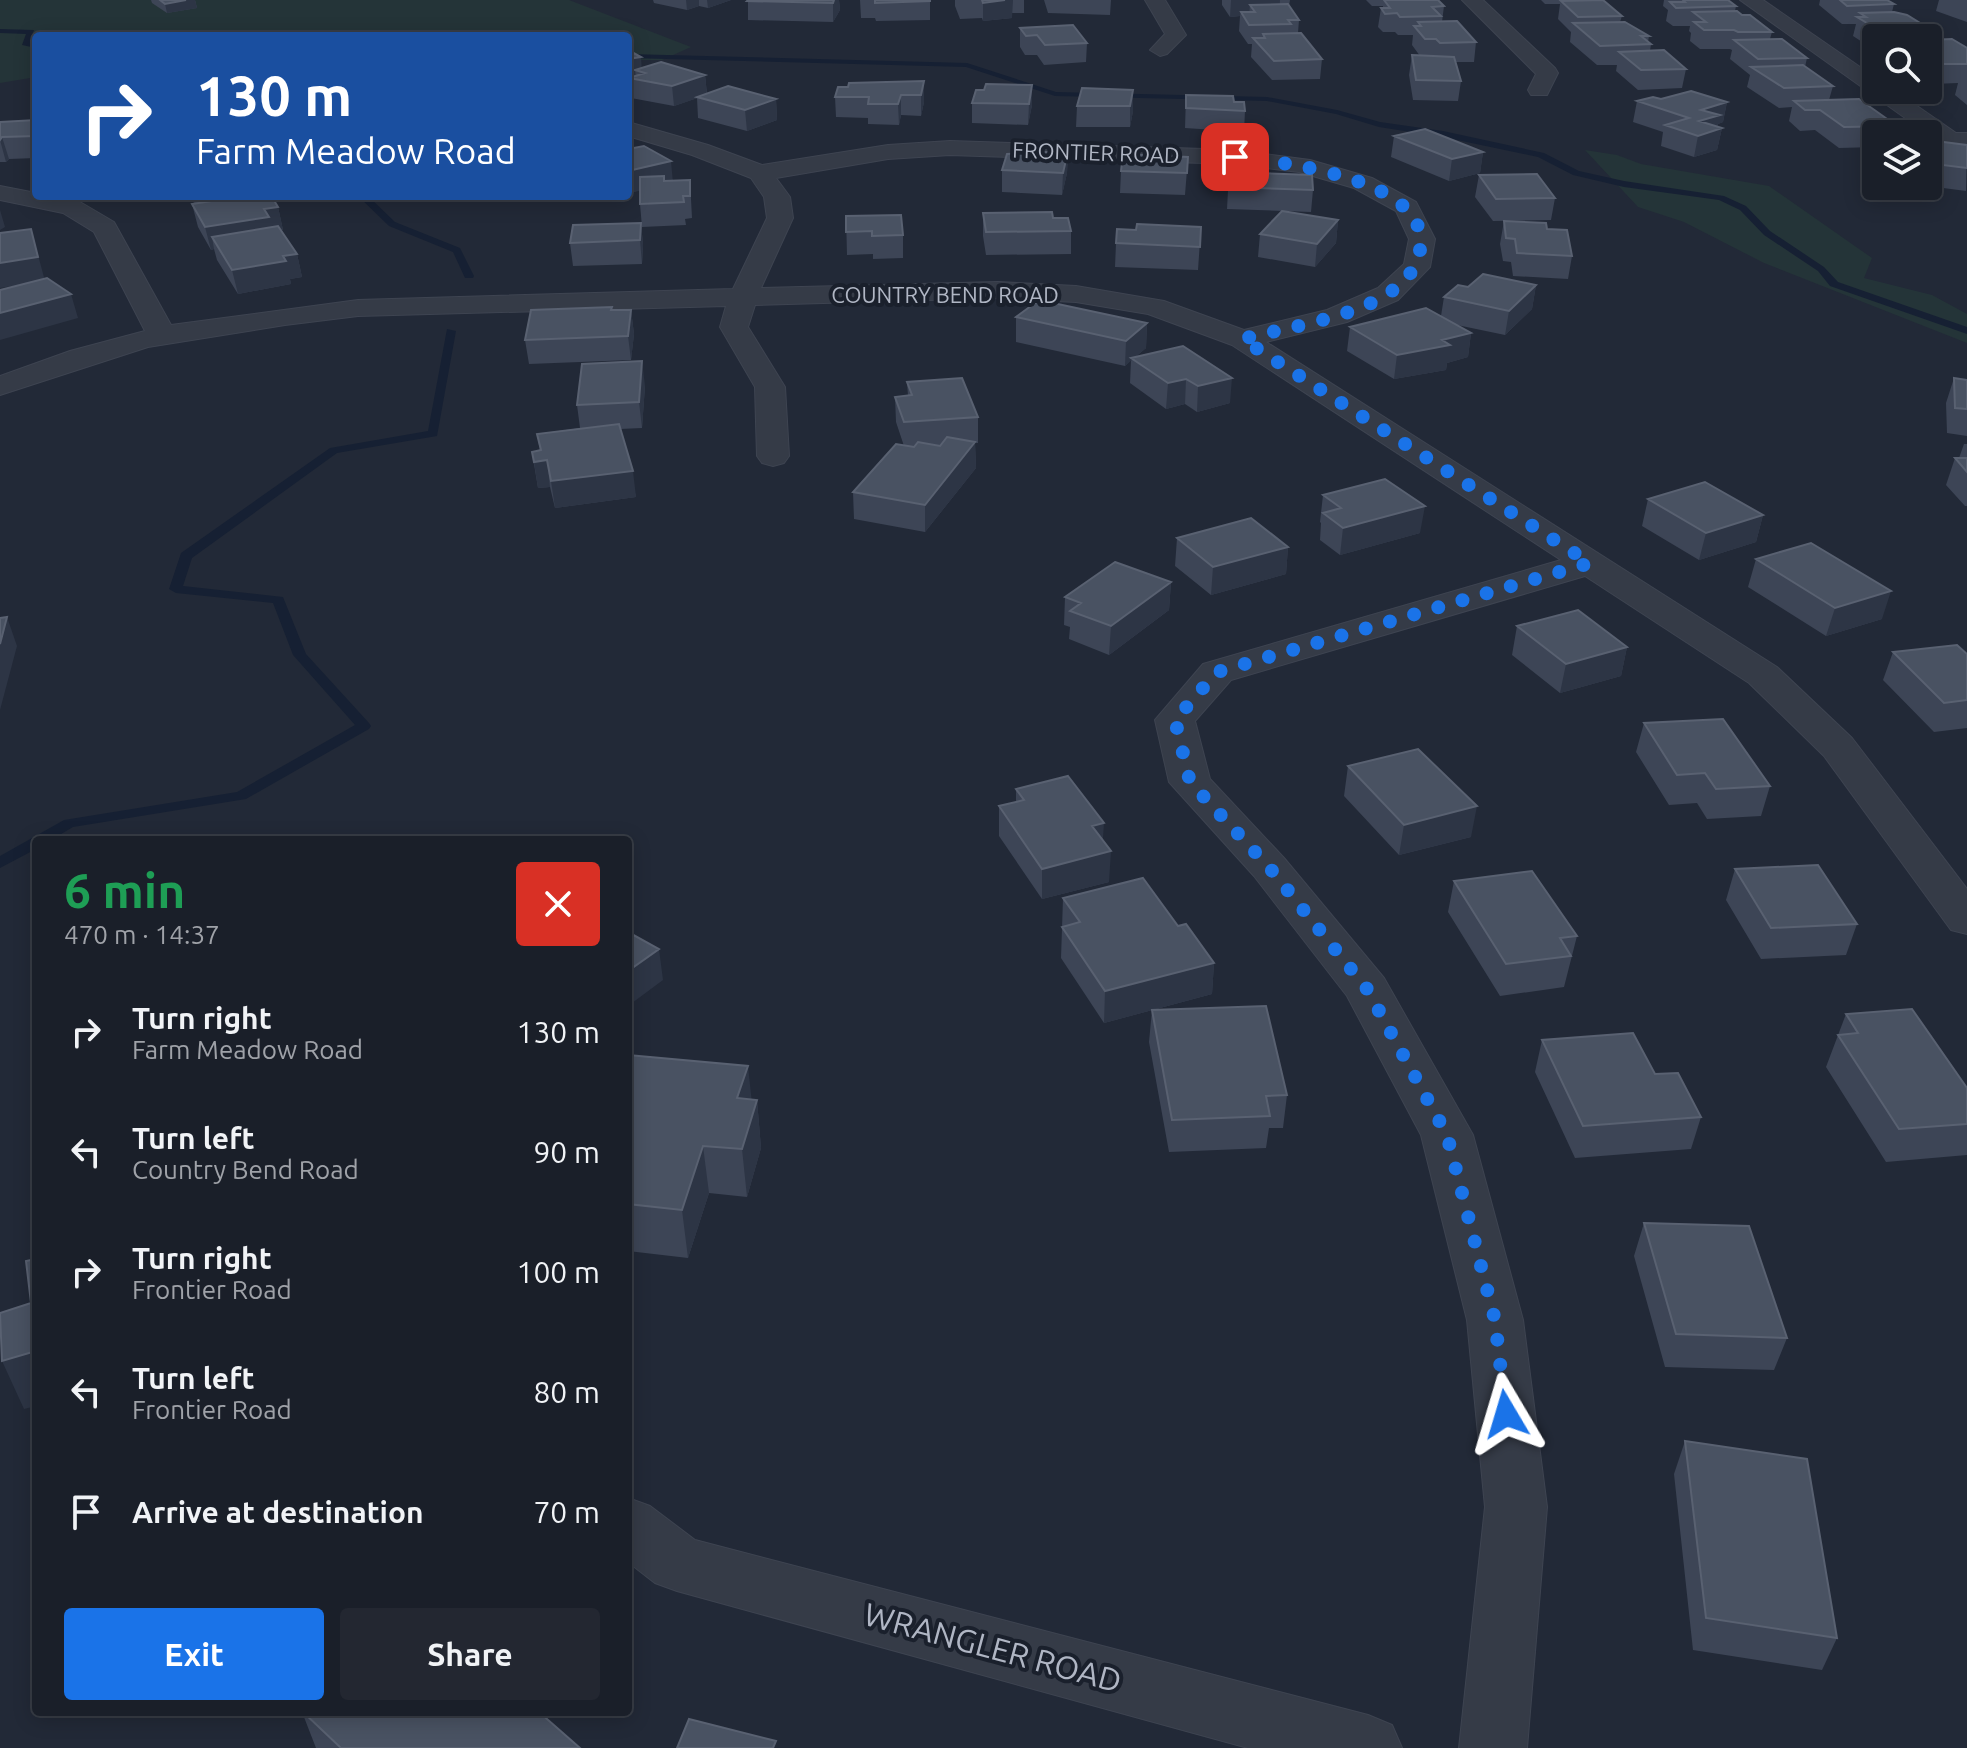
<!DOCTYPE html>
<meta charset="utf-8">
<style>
body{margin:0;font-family:Ubuntu,sans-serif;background:#232731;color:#f1f3f6;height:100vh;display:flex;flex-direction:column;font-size:30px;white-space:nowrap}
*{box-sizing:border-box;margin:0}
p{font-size:26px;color:#9fa2a8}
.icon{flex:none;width:44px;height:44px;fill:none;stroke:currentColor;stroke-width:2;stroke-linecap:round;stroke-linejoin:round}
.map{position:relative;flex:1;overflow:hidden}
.details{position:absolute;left:32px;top:836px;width:600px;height:880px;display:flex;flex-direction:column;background:#1a1f29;border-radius:8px;box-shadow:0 4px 20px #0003,0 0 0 2px #383d46}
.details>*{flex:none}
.hud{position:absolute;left:32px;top:32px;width:600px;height:168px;border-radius:8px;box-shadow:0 4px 20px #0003,0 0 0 2px #383d46;background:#1a4fa0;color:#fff;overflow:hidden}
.fabs{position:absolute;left:1862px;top:24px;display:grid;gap:16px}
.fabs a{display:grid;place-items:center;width:80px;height:80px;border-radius:8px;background:#1a1f29;box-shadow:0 4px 20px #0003,0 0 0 2px #383d46;font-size:40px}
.pin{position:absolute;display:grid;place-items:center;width:68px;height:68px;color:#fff;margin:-34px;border-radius:16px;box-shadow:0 4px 12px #0006}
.me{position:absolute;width:88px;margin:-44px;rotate:353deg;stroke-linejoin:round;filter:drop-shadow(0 0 6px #0008)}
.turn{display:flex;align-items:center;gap:28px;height:168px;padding:0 32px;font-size:36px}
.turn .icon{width:104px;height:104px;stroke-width:2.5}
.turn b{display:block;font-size:56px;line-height:68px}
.round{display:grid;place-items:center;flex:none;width:84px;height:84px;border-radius:8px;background:#232731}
.overview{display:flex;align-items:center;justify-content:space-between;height:136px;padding:0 32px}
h1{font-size:48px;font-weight:700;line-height:60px;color:#1e9e55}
.primary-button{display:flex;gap:16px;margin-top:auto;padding:16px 32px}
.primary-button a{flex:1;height:92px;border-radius:8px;background:#1a73e8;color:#fff;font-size:32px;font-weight:700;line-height:92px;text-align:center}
.primary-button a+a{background:#232731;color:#f1f3f6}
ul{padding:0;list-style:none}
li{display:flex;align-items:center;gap:24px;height:120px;padding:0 32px}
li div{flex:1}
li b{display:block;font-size:30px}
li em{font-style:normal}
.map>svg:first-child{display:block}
.green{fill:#243438}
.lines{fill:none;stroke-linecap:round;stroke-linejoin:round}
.stream{fill:#162033;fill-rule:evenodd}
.street-casing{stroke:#3e4451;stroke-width:2}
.street{fill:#353b47;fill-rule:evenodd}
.wall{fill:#3d4556}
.shaded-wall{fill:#2d3545}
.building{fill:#495262;stroke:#596171;stroke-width:2}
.route{stroke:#1a73e8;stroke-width:14;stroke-dasharray:0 25.2}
.labels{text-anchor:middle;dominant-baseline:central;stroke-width:8;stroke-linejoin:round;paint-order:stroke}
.far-street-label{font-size:22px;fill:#b0b6c4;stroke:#1a202c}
.near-street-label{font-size:32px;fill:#b0b6c4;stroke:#1a202c}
</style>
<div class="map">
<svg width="1967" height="1748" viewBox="0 0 1967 1748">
<rect width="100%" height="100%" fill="#222937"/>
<path class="green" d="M0,0h569l122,47 -29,13h-34v-24h-592v41l-36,6z
M1585,150l32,5 24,9 128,22 103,72 -8,20 68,17 35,19v29l-203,-80 -80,-41 -46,-15z"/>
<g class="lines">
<path class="stream" d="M0,29l34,1 -4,13 6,1v4l-14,-3 4,-11 -26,-1z
M123,30l16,6h-42z
M628,54l339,9 89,29 211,5 70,13 43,12 63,9 101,22 35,18 45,10 100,15 22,10 24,25 54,36 14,15 129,45v7l-137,-48 -12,-15 -54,-36 -24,-25 -21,-10 -95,-13 -51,-12 -35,-18 -95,-20 -64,-10 -43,-13 -69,-13 -212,-5 -89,-29 -338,-9z
M358,196h10l27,26 65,26 14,28 -1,2h-8l-12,-26 -64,-26z
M447,329l9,2 -19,105 -100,17 -145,105 -9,28 100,11 23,57 63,69 2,3 -2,3 -123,70 -173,28 -22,13h-15v9l-36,19v-12l64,-36 173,-28 118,-67 -62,-70 -20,-52 -97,-10 -7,-4 12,-36 149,-105 98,-17z"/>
<g class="street-casing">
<path id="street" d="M1145,0h20l21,35 -19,19 -7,2 -10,-6 15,-16z
M1462,0h21l72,68 3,5 -11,22h-16l-3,-5 8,-16z
M1740,0h23l113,78v12h18l62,43h11v14l-24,-2z
M628,122l80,23 54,20 126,-20 62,-4 285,9 75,10 62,18 44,24 19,37 -5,28 -32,33 -51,22 -81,20 511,325 75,71 115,151v45l-16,-4 -127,-174 -75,-73 -164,-107 -354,104 -36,41 15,58 74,79 100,120 89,157 50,185 24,187 -20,241h-68l26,-241 -18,-187 -46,-185 -74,-139 -93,-120 -85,-94 -14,-62 48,-56 358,-104 -329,-215 -84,-31 -72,-12 -78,-4 -243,7 -7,22 37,60 4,69 -5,7 -11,3 -11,-3 -5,-7 -2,-69 -35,-60 6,-21 -368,10 -73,9 -137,22 -148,48v-19l70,-25 75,-20 -51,-99 -31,-19 -63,-13v-14l36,7v3l44,6 34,20 57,103 187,-25 375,-11 34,-71 -3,-21 -13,-19 -59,-23 -64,-19zM950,155l285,9 64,8 55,16 42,23 13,28 -5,25 -26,24 -51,22 -83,20 -80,-29 -88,-15 -78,-4 -237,6 32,-70 -3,-21 -14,-19 112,-19z
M628,1498l22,8 45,34 673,175 24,10 10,23h-154l-571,-157 -22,-8 -27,-21z"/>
</g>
<use href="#street" class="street"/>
</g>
<path class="wall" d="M151,0h44l2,8 -30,5 -15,-10z
M653,0h78l-23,8 -9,-2 -12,4 -33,-7z
M748,0h91l1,10 -7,12 -85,-2z
M860,0h70v20l-54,1 -1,-3h-14z
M955,0h69v13h-12v5l-29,3 -1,-3 -22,1 -5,-13z
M1044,0h67l-1,15 -62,-2z
M1222,0h68l-1,6 10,14 -1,13 24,26 -2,20 -48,1 -21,-23 1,-13h-4l-9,-13 1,-15 -10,1 -8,-12z
M1366,0h72l6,6 -2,16 34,20 -2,20h-18l5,19 -3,20 -45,-1 -4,-25 3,-20 8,1 -8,-11 1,-10h-15l-3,-3h-12l-5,-5 3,-19h2v-2h-11z
M1541,0h62l19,16 -2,6 29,14 -1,6 3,2 -1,7 36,18 -4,19 -44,2 -22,-19 1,-6h-20l-27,-23 1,-10 -13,-13 2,-15h-15z
M1664,0h64l8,6 -1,5 37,21 -2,7 37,19 -2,9 28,19 -4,14 68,26 -2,8h-19v13l-37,1 -24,-18 -15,1 -11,-10 3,-14 -13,1 -32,-21 3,-12 -20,-16 2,-9 -2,-1h-30l-10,-8 1,-8 -2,-2 1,-5h-17l-7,-5 2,-11 -5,-4z
M1820,0h67l7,4 -2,8 46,22 -2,5 31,9v57l-12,-10 3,-12 -25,1 -5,-3v-43h-52v13l-23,-15 3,-12h-14l-23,-19z
M1939,0h28v22l-31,-11z
M1020,28l67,15 -1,19 -42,3 -7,-10h-12l-5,-8z
M628,50l14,18 63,7 2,19 69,5 1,21 -30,11 -49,-13 -1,-20 -23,8 -43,-8z
M924,81v21l-3,14 -20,-1 -2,10 -31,-1v-6l-32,-1 -1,-20 13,-10z
M984,90l48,15 -4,20 -56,-2v-20z
M1133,90v21l-3,16h-54l1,-21z
M1186,95l59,16 -1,21 -59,-4z
M1661,99l66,3 -4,20 -5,2 -1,3 5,1 -5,22 -23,7 -33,-11 2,-14 -30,-10 4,-21z
M36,120v38l-27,1 -3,3h-6v-40z
M1394,136l89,16 -3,21 -31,8 -58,-24z
M1928,140l39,5 -1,46 -38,-5z
M628,149l45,31h17l2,38 -7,1 1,6 -44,2 -2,-23v-14l-10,3 -2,-1z
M1068,151l-1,22 -5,22 -60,-3v-22z
M1188,157l-3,38 -65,-2 1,-22z
M1229,172l84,18 -2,22 -84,-3z
M1479,175l76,23 -4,22 -58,1 -18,-24z
M185,196h68l2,3 23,8 5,23h-2l16,24 5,23 -12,2 1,5 -53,10 -21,-34 -3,-11 -3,1 -13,-23 -6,-23h4z
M983,213l88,18v23l-85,1 -3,-19z
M846,216l57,19v23l-30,1v-5l-26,1z
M1338,220l-2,23 -21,24 -57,-10 2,-23z
M1504,221l43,8 25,27 -4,23 -55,-3 -2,-14 -8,-1 -3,-17z
M641,223l2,22 -1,19 -69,2 -3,-23z
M1201,227l-3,43 -83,-3 1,-24 20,-13z
M1536,285l-4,24 -27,26 -48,-10 14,8 -3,24 -21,6 -1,7 -52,9 -47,-28 3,-24 91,-11 3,-19 24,-10z
M612,310h19l3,24 -3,26 -102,4 -4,-24z
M1016,317l131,6 -1,25 -12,10 49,-12 47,57 -33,9 -12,-8 -19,5 -36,-26 1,-23 -6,6 -109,-24z
M1954,378l13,2v56l-20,-3 -1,-30z
M907,382l71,35v26h-3l1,25 -51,64 -71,-13 -1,-27 51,-46 -8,-24 -1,-25 13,-1z
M645,386l-3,42 -22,1 16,68 -81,11 -5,-21 -12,1 -6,-36 8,-1 -3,-17 43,-6 -3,-23z
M1964,444h3v62h-2l-19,-21 9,-27h4z
M1323,495l97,38 -80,22 -20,-15 1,-17 -1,-1z
M1648,499l115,16 -7,27 -57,18 -57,-34z
M1177,538l111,9 -2,27 -75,21 -36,-29z
M1756,559l126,60 -56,17 -78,-49z
M1171,582l-2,28 -60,45 -40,-16 1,-12 -6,-2 1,-28z
M1517,626l110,21 -6,29 -61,17 -48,-38z
M1893,652l74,2v74l-33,4 -51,-52z
M1644,723l126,63 -9,30 -54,3 -10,-16 -28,2 -33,-53z
M1348,766l123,71 -72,18 -55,-59z
M1016,789l87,52 6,41 -67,17 -43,-63v-30l17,-4z
M1735,869l122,55 -11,31 -85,4 -35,-59z
M1454,881l123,55 -13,51 -64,9 -52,-84z
M1063,898l115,28 36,37 -2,31 -108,29 -43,-65z
M1152,1010l135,85 -4,33h-14l-3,20 -97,4 -20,-110z
M1846,1014l121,74v67l-81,7 -60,-95z
M1542,1040l113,34 46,43 -10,32 -116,9 -40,-86z
M628,1055l123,45h6l4,48 -14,49 -38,-4 -21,65 -60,-7z
M1644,1223l143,115 -13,32 -109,-3 -31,-111z
M1685,1441l152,197 -15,32 -129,-20 -19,-176z
M302,1712h237l41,36h-264z"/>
<path class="shaded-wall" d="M186,0h9l2,8 -30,5 -2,-9z
M686,0h13v6l-12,4z
M707,0h24l-23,8z
M834,0h5l1,10 -7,12v-19z
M1005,0h8l-1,18 -29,3v-18z
M1231,0h49l-1,14 -24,-2 -5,-7 -1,11 -8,-4 -1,4 -10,1z
M641,57l1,15 -7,-2 1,8 -8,1v-20z
M705,75l2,20 -33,11 -2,-20z
M924,81v21l-3,14v-21z
M1032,85v20l-4,20 1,-21z
M1133,90v21l-3,16v-21z
M901,95v20l-2,10 -1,-21z
M776,99l1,21 -30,11 -2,-21z
M1727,102l-4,20 -5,2 -2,6 6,-2 -5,22 -23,7 4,-21 3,-26z
M2,137l7,22 -3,3 -6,-22z
M1068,151l-1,22 -5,22 1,-22z
M1483,152l-3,21 -31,8 3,-22z
M671,161l2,22 -43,10 -2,-22z
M198,196h47l-44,12z
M278,207l5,23 -71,7 2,12 -3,1 -6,-23 59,-18z
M0,210l5,17 -5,3z
M1338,220l-2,23 -21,24 2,-23z
M641,223l2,22 -1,19 -2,-24z
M31,229l14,52 -45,7v-25z
M297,254l5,23 -12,2 1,5 -53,10 -6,-24 51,-14z
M1536,285l-4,24 -27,26 4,-24z
M71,294l7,24 -78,22v-27z
M631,310l3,24 -3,26 -3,-24z
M1147,323l-1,25 -21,18 1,-25z
M1471,333l-3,24 -21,6 -1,7 -52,9 3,-24 45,-15z
M642,361l3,25 -3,42 -3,-26z
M1232,378l-2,25 -33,9 1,-26z
M1186,379l-1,25 -19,5 2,-26z
M975,442l1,26 -51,64v-27z
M547,460l3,27 -12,1 -4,-26z
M633,471l3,26 -81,11 -4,-27z
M1425,506l-5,27 -80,22 3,-27z
M1763,515l-7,27 -57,18 7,-27z
M1288,547l-2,27 -75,21 2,-28z
M1171,582l-2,28 -60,45 2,-29z
M1891,591l-9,28 -56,17 9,-28z
M7,617l10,29 -17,64v-66z
M1627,647l-6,29 -61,17 6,-29z
M1477,806l-6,31 -72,18 5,-30z
M1104,823l-2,30 -10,-27z
M1111,851l-2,31 -67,17v-30z
M659,949l4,31 -35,26v-35z
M1214,963l-2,31 -108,29 1,-32z
M748,1066l5,47 -16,-15z
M757,1100l4,48 -14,49 -5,-48z
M703,1146l6,47 -21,65 -6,-48z
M36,1351v55l-12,3 -22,-48z"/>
<path class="building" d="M160,0h26l-21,4z
M748,0h86l-1,3 -86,-2z
M875,0h55v1l-55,2z
M982,0h23l-22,3z
M1384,0h54l6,6 -12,1 9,9 -41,1 -3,-4 -12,1 -4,-6h9z
M1603,0l19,16 -44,1 -17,-16z
M1683,0h45l8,6 -60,2 -6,-6h15z
M1840,0h47l7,4 -47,2z
M1288,4l11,16h-11l3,4 -42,1 -8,-13h14l-5,-7z
M1737,11l5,4h8l22,17h-34l-4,-2h-30l-10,-8h12l-13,-10z
M1894,12l13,3 31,19 -51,1 -30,-18h9l-6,-4z
M1457,21l19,21 -36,1 -4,-4h-11l-11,-13h7l-3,-4z
M1625,22l24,14h-8l10,8 -51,2 -27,-23z
M1073,25l14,18 -42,2 -8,-10 -11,1 -6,-8z
M1301,33l21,26 -48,2 -21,-23h12l-2,-4z
M1782,39l25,19 -49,1 -24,-19z
M1952,39l15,9v16h-28l-11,-7v-5h4l-4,-2v-10z
M628,50l13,7 -13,2z
M1664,50l22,19 -45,1 -22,-18z
M1412,55l42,2 7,24 -45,-1z
M661,62l44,13 -33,11 -43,-8 16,-5 -10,-3z
M1803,65l30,21 -49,2 -33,-21z
M924,81l-3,14h-20l-3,9h-30l1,-7h-34l3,-10h10l1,-4z
M986,84l46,1 -3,19 -57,-1 4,-13h8z
M728,86l48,13 -31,11 -48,-13z
M1082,88l51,2 -3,16h-53z
M1691,91l36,11 -26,8 19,5 -21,6 23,7 -24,8 -33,-11 24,-7 -52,-17 16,-4 8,2z
M1186,95l47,1 1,6h10l1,9 -59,-3z
M1859,99l38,27 -53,1 -24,-17h-15l-11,-9z
M36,120v16l-34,1 -2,3v-18z
M1425,129l58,23 -31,7 -58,-23z
M1928,140l39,5v23l-33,-4 1,-5 -7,-1z
M644,146l27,15 -43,10v-22z
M1068,151l-5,22 -61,-3 5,-16z
M1123,154l65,3 -1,16 -66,-2z
M1229,172l83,3 1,15 -84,-3z
M1537,174l18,24 -59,1 -17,-24z
M664,176v5l26,-1v16h-7l1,6 -44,2v-27z
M245,196h8l2,3 17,-2 6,10 -14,2 5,8 -64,10 -13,-23z
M1282,211l56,9 -21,24 -57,-10z
M1052,212l1,6h15l3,13 -85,1 -3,-19z
M901,215l2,20 -31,1v-5l-26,1v-16z
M1504,221l42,2 1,6 20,1 5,26 -55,-3 -2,-14 -9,-1z
M641,223l-1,17 -70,3 3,-18z
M1137,224l64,3 -1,20 -84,-4 1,-14 19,1z
M278,226l19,28 -14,2 3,5 -54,9 -20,-33z
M31,229l7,28 -38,6v-30z
M1483,274l53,11 -27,26 -65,-14 14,-12 10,2z
M47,278l24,16 -71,19v-23z
M1039,300l108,23 -21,18 -110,-24z
M612,307l-1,3h20l-3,26 -103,4 6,-30z
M1426,308l45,25 -29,7 8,5 -53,10 -47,-28z
M1183,346l49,32 -34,8 -12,-7 -18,4 -37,-25z
M642,361l-3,41 -62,3 5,-41z
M962,378l16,39 -74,5 -9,-25 17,-2 -5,-13z
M1954,378l13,2v29l-12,-1z
M619,424l14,47 -82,10 -4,-21 -13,2 -2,-10 9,-2 -4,-16z
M947,437l28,5 -50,63 -72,-13 43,-48 18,3 4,-5 22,4z
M1955,458h12v14z
M1385,479l40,27 -82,22 -20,-15 18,-5 -18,-13z
M1705,482l58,33 -57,18 -58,-34z
M1251,518l37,29 -75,20 -36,-29z
M1811,543l80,48 -56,17 -79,-49z
M1115,562l56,20 -60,44 -41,-15 11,-8 -16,-6z
M1578,610l49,37 -61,17 -49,-38z
M7,617l-7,27v-26z
M1957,645l10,9v46l-23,3 -51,-51z
M1723,719l47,67 -54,3 -11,-16 -28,2 -33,-52z
M1418,749l59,57 -73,19 -56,-59z
M1068,776l36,47 -12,3 19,25 -69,18 -43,-63 25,-6 -8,-11z
M1818,865l39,59 -86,4 -36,-59z
M1532,871l45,65 -17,2 11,18 -65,8 -52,-83z
M1143,878l35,48 8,-2 28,39 -109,28 -43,-64 18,-5 -17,-24z
M628,932l31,17 -31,22z
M1266,1006l21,89 -21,1 4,20 -98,4 -20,-110z
M1912,1009l55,79v36l-68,5 -61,-94 20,-2 -12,-19z
M1633,1033l22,41 23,-1 23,44 -118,9 -41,-86z
M628,1055l120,11 -11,32 20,2 -15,49 -39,-3 -21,64 -54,-6z
M1644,1223l105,3 38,112 -111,-4z
M36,1259v92l-34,10 -2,-48 31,-10 -5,-42z
M1685,1441l122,18 30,179 -131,-20z
M303,1712h236l41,36h-239z
M689,1719l87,22 -3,7h-96z"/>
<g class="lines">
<path class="route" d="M1235,157c48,5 198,22 185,93 -3,19 -15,32 -31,43 -37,25 -104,35 -147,46l348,224 -373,109 -42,48 15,62 79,85 98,122 80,146 48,185 11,94"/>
</g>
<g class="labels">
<g class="far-street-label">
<text transform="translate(1096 152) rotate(2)">FRONTIER ROAD</text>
<text x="945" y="294">COUNTRY BEND ROAD</text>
</g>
<g class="near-street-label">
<text transform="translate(993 1647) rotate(15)">WRANGLER ROAD</text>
</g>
</g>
</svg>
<div class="fabs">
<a><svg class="icon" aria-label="search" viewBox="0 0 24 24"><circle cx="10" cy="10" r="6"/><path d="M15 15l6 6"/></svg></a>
<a><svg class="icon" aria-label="layers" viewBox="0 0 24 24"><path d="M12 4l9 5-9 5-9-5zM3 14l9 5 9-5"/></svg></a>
</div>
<div class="pin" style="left:1235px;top:157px;background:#d93025"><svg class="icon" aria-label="arrive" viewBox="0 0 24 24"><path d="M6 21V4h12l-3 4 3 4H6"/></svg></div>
<svg class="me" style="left:1506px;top:1414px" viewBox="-20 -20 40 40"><path d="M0-17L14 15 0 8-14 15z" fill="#1a73e8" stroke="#fff" stroke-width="4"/></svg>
<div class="hud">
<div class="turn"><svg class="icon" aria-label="right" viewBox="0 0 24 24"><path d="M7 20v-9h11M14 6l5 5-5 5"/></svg><div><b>130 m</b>Farm Meadow Road</div></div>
</div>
<section class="details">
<div class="overview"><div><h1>6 min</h1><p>470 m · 14:37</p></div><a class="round" style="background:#d93025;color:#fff"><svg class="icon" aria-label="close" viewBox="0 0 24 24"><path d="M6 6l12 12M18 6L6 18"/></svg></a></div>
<ul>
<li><svg class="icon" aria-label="right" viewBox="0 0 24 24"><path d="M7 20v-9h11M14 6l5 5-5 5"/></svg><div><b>Turn right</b><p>Farm Meadow Road</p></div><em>130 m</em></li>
<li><svg class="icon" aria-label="left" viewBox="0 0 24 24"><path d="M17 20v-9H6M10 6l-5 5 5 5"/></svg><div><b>Turn left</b><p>Country Bend Road</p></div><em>90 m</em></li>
<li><svg class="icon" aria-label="right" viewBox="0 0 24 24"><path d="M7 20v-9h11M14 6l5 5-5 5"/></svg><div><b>Turn right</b><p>Frontier Road</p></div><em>100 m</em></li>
<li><svg class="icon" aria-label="left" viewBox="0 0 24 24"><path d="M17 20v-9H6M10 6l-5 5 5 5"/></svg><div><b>Turn left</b><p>Frontier Road</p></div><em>80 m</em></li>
<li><svg class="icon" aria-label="arrive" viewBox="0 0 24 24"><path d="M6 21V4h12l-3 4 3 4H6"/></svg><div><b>Arrive at destination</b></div><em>70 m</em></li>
</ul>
<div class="primary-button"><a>Exit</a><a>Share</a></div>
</section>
</div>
